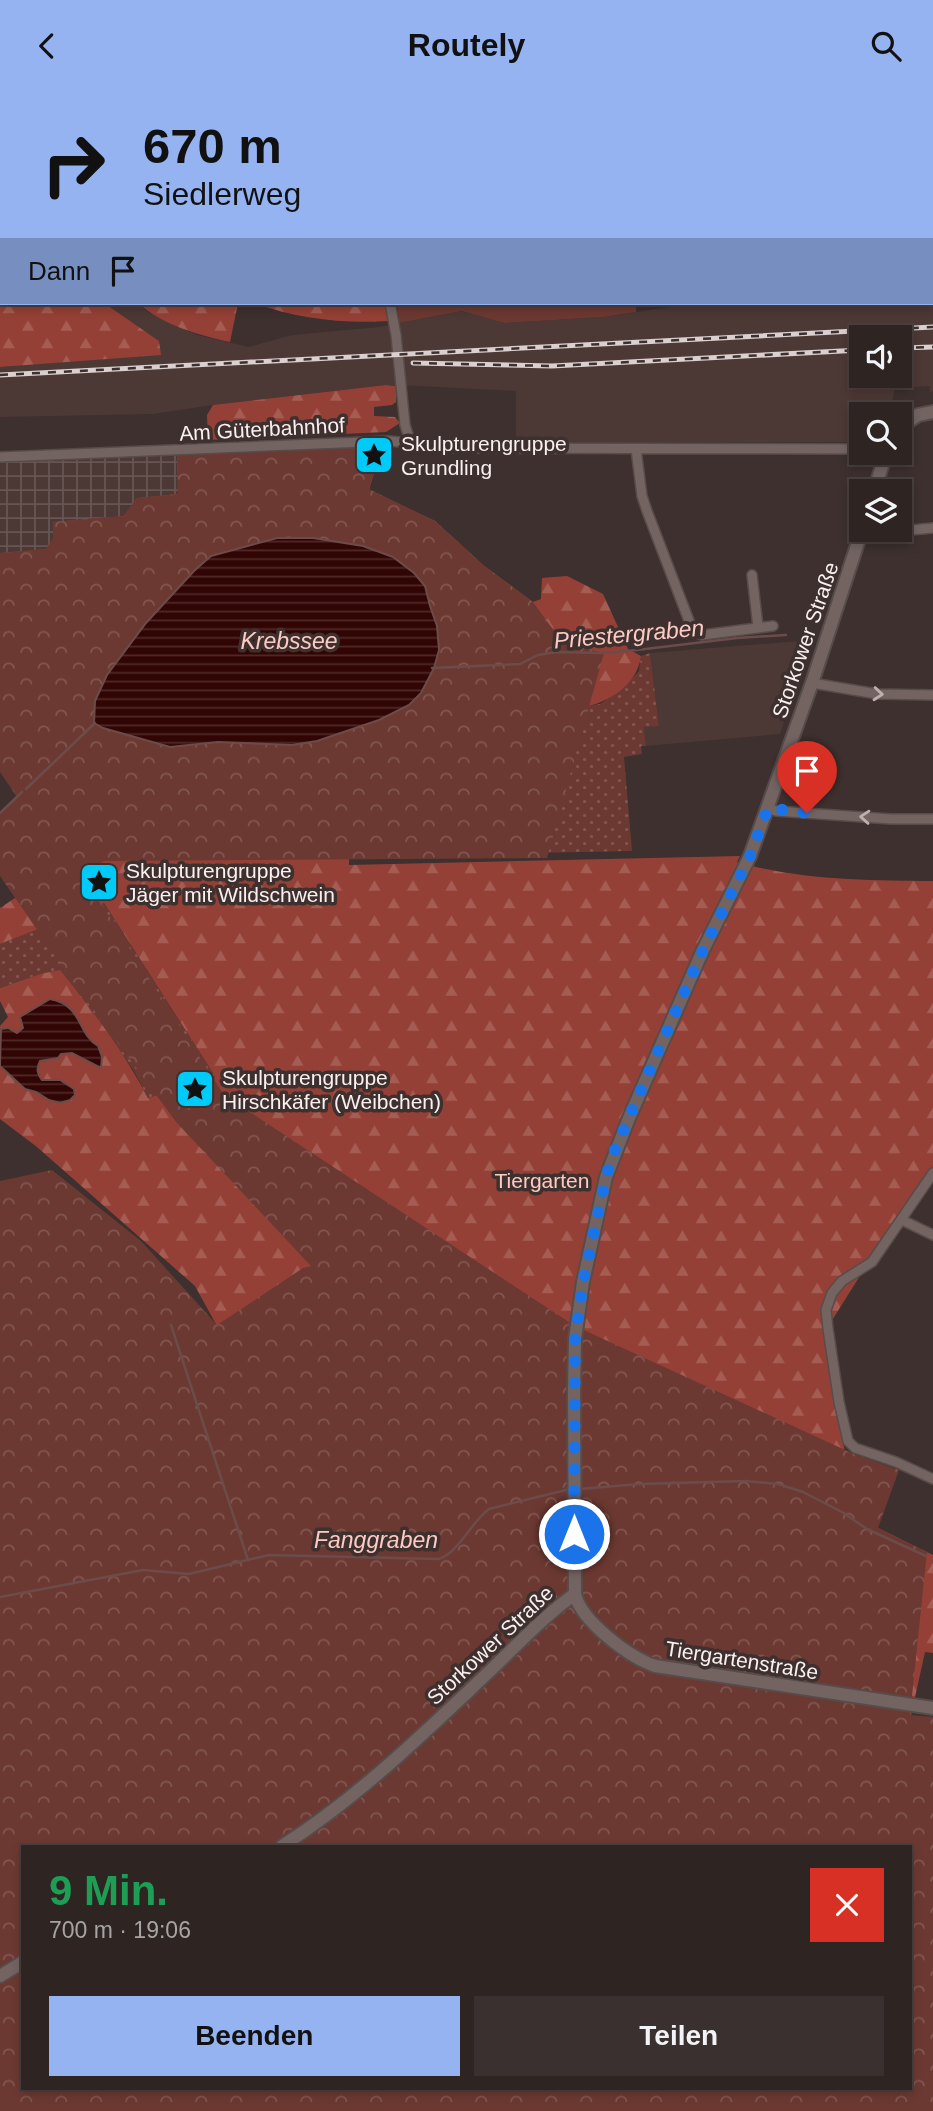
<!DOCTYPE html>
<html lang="de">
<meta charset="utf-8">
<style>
body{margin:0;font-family:Arial,sans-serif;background:#3a302f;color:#f1f3f6;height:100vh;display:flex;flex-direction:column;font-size:26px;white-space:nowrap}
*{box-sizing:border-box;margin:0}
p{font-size:23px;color:#a7a4a5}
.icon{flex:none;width:38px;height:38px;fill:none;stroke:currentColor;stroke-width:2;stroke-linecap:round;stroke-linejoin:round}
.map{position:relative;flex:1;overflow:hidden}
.drawer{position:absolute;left:21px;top:1754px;width:891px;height:245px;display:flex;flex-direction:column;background:#2e2422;border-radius:0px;box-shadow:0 4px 10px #0003,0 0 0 2px #494140}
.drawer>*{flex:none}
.banner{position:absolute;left:0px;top:0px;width:934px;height:214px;box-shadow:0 4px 10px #0003,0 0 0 2px #494140;background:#95b2f1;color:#111;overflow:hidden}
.controls{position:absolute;left:849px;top:234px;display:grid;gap:14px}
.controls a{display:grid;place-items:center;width:63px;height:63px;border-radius:0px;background:#2e2422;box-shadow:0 4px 10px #0003,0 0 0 2px #494140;font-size:35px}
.pin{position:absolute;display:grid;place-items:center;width:60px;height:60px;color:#fff;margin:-72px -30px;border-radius:50% 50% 50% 0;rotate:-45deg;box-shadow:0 0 7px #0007}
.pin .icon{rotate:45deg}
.me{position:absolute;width:77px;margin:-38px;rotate:0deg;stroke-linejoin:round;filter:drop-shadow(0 0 5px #0008)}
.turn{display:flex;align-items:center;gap:24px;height:147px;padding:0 28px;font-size:32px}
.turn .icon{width:91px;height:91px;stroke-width:2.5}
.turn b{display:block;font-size:49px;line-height:60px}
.then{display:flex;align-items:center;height:66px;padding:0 28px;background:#0003;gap:14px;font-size:26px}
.round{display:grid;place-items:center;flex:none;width:74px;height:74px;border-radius:0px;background:#3a302f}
.head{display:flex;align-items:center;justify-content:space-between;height:119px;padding:0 28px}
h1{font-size:42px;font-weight:700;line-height:52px;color:#1e9e55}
.button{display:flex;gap:14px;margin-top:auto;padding:14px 28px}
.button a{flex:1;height:80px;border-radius:0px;background:#95b2f1;color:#111;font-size:28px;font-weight:700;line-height:80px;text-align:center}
.button a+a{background:#3a302f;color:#f1f3f6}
header{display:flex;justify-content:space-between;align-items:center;height:91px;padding:0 28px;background:#95b2f1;color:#111;font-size:32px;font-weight:700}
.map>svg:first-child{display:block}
.built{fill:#4c3835;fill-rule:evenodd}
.industrial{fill:url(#industrial-grid)}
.grass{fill:url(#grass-dots)}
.forest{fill:url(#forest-firs)}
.park{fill:url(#park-crowns);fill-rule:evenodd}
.garden{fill:#6c3932}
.water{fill:url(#water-rules);stroke:#6c4c4a;stroke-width:2}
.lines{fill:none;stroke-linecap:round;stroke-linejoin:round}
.stream{stroke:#6c4c4a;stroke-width:2.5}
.street-casing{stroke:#574c4a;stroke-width:12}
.secondary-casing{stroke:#574c4a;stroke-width:16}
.street{stroke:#736462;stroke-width:9}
.secondary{stroke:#736462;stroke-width:12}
.rail-casing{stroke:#dad0cf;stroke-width:5}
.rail{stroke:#3d302e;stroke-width:2.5;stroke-dasharray:8;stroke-linecap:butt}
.oneway{stroke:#bdb1b0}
.route{stroke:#1a73e8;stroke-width:12;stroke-dasharray:0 21.6}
.labels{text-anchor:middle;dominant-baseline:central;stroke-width:7;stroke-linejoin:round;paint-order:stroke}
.street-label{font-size:21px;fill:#f9f0ef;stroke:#3d302e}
.poi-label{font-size:21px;fill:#f9f0ef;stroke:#3d302e;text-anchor:start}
.park-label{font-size:21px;fill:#fdcac2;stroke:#3d302e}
.water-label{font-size:23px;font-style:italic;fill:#fdcbc3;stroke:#3d302e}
</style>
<header><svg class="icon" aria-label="back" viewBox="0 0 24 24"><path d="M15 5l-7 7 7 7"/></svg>Routely<svg class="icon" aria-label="search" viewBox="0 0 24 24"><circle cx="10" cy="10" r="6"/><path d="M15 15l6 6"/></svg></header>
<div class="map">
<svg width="933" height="2020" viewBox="0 0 933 2020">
<defs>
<pattern id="industrial-grid" width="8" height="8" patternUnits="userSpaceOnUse" patternTransform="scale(1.75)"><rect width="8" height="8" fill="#4c3835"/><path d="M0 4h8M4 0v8" fill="none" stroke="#675553"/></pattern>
<pattern id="grass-dots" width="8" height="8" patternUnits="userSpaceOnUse" patternTransform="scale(1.75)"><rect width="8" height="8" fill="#6c3932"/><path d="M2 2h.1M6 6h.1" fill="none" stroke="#825650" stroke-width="1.8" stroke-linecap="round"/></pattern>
<pattern id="forest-firs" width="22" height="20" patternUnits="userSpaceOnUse" patternTransform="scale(1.75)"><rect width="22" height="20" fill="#954036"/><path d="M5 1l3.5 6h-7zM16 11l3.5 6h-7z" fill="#a55c53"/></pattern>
<pattern id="park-crowns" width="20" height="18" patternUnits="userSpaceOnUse" patternTransform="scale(1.75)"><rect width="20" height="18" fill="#6c3932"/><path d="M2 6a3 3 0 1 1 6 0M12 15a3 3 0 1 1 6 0" fill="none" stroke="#825650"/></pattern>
<pattern id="water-rules" width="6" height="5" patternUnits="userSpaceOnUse" patternTransform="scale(1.75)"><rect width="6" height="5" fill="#300503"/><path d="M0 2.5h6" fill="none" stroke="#4f2a28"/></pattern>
</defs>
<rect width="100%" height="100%" fill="#3d302e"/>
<path class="built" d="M933,208v92l-3,1v-6l-35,2 -6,27h-28v27l-345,1v-52l-97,-5 -33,-1 -173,20 -60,9 -153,3v-50l160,-13 -1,-13 -55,-38h34l10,9 49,23 52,12 43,-12 87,-8 83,-16 42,12 99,-6 94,-14h236zM861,247h39v38h-39z
M812,549l-32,94 -134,12 -2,-19 15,-2 -9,-72z"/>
<path class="industrial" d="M177,363l2,40 -42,4 -13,18 -71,6v17l-7,10 -46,4v-94z"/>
<path class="grass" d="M650,562l9,73 -15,1 2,19h-5l1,8 -18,3 8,94 -241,5 147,-143 62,-9 21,-14 18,-19 2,-15z
M103,811l112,174 -2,11 -43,4 -22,7 -14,-27 -46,-65 -48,-32 -40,14v-44z"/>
<path class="forest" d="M0,178h2v34h102l55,38 2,14 -161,12z
M138,212h100l-8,39c-32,-7 -67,-17 -92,-39z
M255,212h130l4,18c-43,3 -93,-2 -134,-18z
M386,294l10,1v16l-4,3 -18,2v9l21,1 5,6 -14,9 -178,8 -1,-25 6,-10z
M382,355l-13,44 66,31 48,44 50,37 8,-3 1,-21 25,-2 36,18 25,55 13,7c-4,30 -33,47 -61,52l-231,150v7l391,-9 -3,6c61,18 133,19 196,19v290l-22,31 -18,21 -67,107 19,124 33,74 55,27v98l-8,-1 -15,68 23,391 -23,-23v-242h-887l-23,-155 217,-365 -22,-40 -158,-139 -37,-28v-93l8,-9 -8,-16v-13l40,-14 20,-4c32,40 64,82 88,128l22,-7 43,-4 2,-11 -111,-173 -104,41v-36l51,-34 -51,-321 46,-4 7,-10v-17l71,-6 13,-18 41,-4 -1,-40z"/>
<path class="park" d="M382,355l-13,43 66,32 48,44 50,37 30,41 41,10 -57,205 -443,3 -22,13 142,221 351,231 279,128 45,16 -21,58 49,24 -17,163 23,2v394h-933v-930l52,-11 89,71 76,84 86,-57 8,-2 -135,-144 -102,-139 -74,-107v-63l17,-16 -17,-25v-219l46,-4 7,-10v-17l71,-6 13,-18 41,-4 -1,-40zM23,1755h887v242h-887z"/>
<path class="garden" d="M397,212h239v9l-33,5 -99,6 -42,-12 -63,12z"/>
<path class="water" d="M277,447h36l50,8 30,11 21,16 11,13 5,20 7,20 2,24 -5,18 -13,25 -12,12 -30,15 -62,21 -25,4 -74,-3 -48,5 -67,-19 -9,-5 1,-22 12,-26 39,-52 48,-52 17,-15z
M50,908c33,6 27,35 48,47l4,11 -1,11 -29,-15 -11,1 -3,4 -18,3c-4,8 -3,13 2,19h18l14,9 1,6 -5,5 -10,3 -11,-3 -13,-8 -11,-3 -25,-23 1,-37 7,-1 9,5 6,-5 -3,-11z"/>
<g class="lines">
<path class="stream" d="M432,577l88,-4 18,-9 19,-3 47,1 33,-3 100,-12 49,-3
M26,698l69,-66
M0,722l22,-21
M171,1234l77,235
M580,1398l60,-5 106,-3 32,3 25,8 39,20 25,17 59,27
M932,1471h1
M0,1506l143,-27 46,4 80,-19 169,4c20,-5 33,-37 51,-50l81,-20"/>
<g class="street-casing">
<path id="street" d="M176,2l1,-2
M695,2v-2
M0,76l2,3
M390,212l6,32 9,90 5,16
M636,358l6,47 5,15 44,115 4,6 7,3 71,-9
M0,366l389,-16c20,1 38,6 59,7l413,1
M864,439l15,3 54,-5
M752,484l6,52
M812,592l65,11 56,1
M768,717l8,3 115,8h42
M933,1082l-61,89 -30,19 -10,12 -6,17 2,19 11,73 9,39 7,7 41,14 37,17
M902,1129l31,15"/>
</g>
<g class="secondary-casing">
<path id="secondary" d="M377,2l4,-2
M0,161h2
M900,336l18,-12 15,-3
M874,401l12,-39
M862,439l-50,153 -62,173 -47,94 -74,168 -23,59 -23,105 -8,57 -1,52 1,203c6,27 54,63 80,72l278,42
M282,1755c77,-49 143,-114 209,-176 27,-26 53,-54 84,-76
M0,1885l23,-14"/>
</g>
<use href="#street" class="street"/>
<use href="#secondary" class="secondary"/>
<g class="rail-casing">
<path id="rail" d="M0,39l2,3
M900,257l33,-1
M413,272l139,3 309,-16
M0,284l933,-48"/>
</g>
<use href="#rail" class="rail"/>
</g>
<defs><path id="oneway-chevron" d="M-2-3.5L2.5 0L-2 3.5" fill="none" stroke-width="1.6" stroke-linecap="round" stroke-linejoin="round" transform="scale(1.75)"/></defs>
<g class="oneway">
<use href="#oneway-chevron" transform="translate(878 603) rotate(5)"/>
<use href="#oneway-chevron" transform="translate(865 726) rotate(-176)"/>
</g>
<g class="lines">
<path class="route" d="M574,1443l1,-195 8,-57 23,-105 8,-25 34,-78 55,-124 47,-94 18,-48 39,5"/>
</g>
<defs>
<g id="sight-square" transform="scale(2.0125)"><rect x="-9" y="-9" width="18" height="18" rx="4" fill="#00cbf8" stroke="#3d302e"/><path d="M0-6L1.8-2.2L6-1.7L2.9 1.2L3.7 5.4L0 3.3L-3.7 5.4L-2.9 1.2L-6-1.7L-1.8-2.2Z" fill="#111"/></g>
</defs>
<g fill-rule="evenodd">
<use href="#sight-square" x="374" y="364"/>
<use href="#sight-square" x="99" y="791"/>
<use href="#sight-square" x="195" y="998"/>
</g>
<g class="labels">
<g class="street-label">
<text transform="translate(262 338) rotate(-3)">Am Güterbahnhof</text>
<text transform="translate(805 549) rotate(-71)">Storkower Straße</text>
<text transform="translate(490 1554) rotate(-43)">Storkower Straße</text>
<text transform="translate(742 1569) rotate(9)">Tiergartenstraße</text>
</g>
<g class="poi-label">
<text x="401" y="352">Skulpturengruppe<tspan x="401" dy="24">Grundling</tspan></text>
<text x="126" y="779">Skulpturengruppe<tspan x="126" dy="24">Jäger mit Wildschwein</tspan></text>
<text x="222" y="986">Skulpturengruppe<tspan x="222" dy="24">Hirschkäfer (Weibchen)</tspan></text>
</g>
<g class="park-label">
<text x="542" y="1089">Tiergarten</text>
</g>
<g class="water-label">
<text transform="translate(629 543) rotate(-5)">Priestergraben</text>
<text x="289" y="550">Krebssee</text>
<text x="376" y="1449">Fanggraben</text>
</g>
</g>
</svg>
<div class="controls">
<a><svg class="icon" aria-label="sound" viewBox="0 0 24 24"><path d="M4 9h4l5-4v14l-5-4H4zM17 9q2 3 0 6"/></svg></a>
<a><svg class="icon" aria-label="search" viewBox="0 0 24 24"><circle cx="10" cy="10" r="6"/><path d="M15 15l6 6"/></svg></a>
<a><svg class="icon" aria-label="layers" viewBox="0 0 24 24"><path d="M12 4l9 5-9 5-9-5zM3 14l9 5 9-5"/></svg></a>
</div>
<div class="pin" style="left:807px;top:722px;background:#d93025"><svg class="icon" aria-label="arrive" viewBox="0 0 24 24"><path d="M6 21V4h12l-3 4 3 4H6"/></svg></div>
<svg class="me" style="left:574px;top:1443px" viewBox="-20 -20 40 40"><circle r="17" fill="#1a73e8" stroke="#fff" stroke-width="3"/><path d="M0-11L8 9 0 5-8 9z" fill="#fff"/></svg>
<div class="banner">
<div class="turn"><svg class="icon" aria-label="right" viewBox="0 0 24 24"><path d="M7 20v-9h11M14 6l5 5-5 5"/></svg><div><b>670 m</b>Siedlerweg</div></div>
<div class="then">Dann<svg class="icon" aria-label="arrive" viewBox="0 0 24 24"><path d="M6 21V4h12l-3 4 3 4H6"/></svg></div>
</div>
<section class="drawer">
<div class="head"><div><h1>9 Min.</h1><p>700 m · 19:06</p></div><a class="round" style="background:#d93025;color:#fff"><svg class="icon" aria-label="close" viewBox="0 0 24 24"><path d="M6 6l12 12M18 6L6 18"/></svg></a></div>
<div class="button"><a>Beenden</a><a>Teilen</a></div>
</section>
</div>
